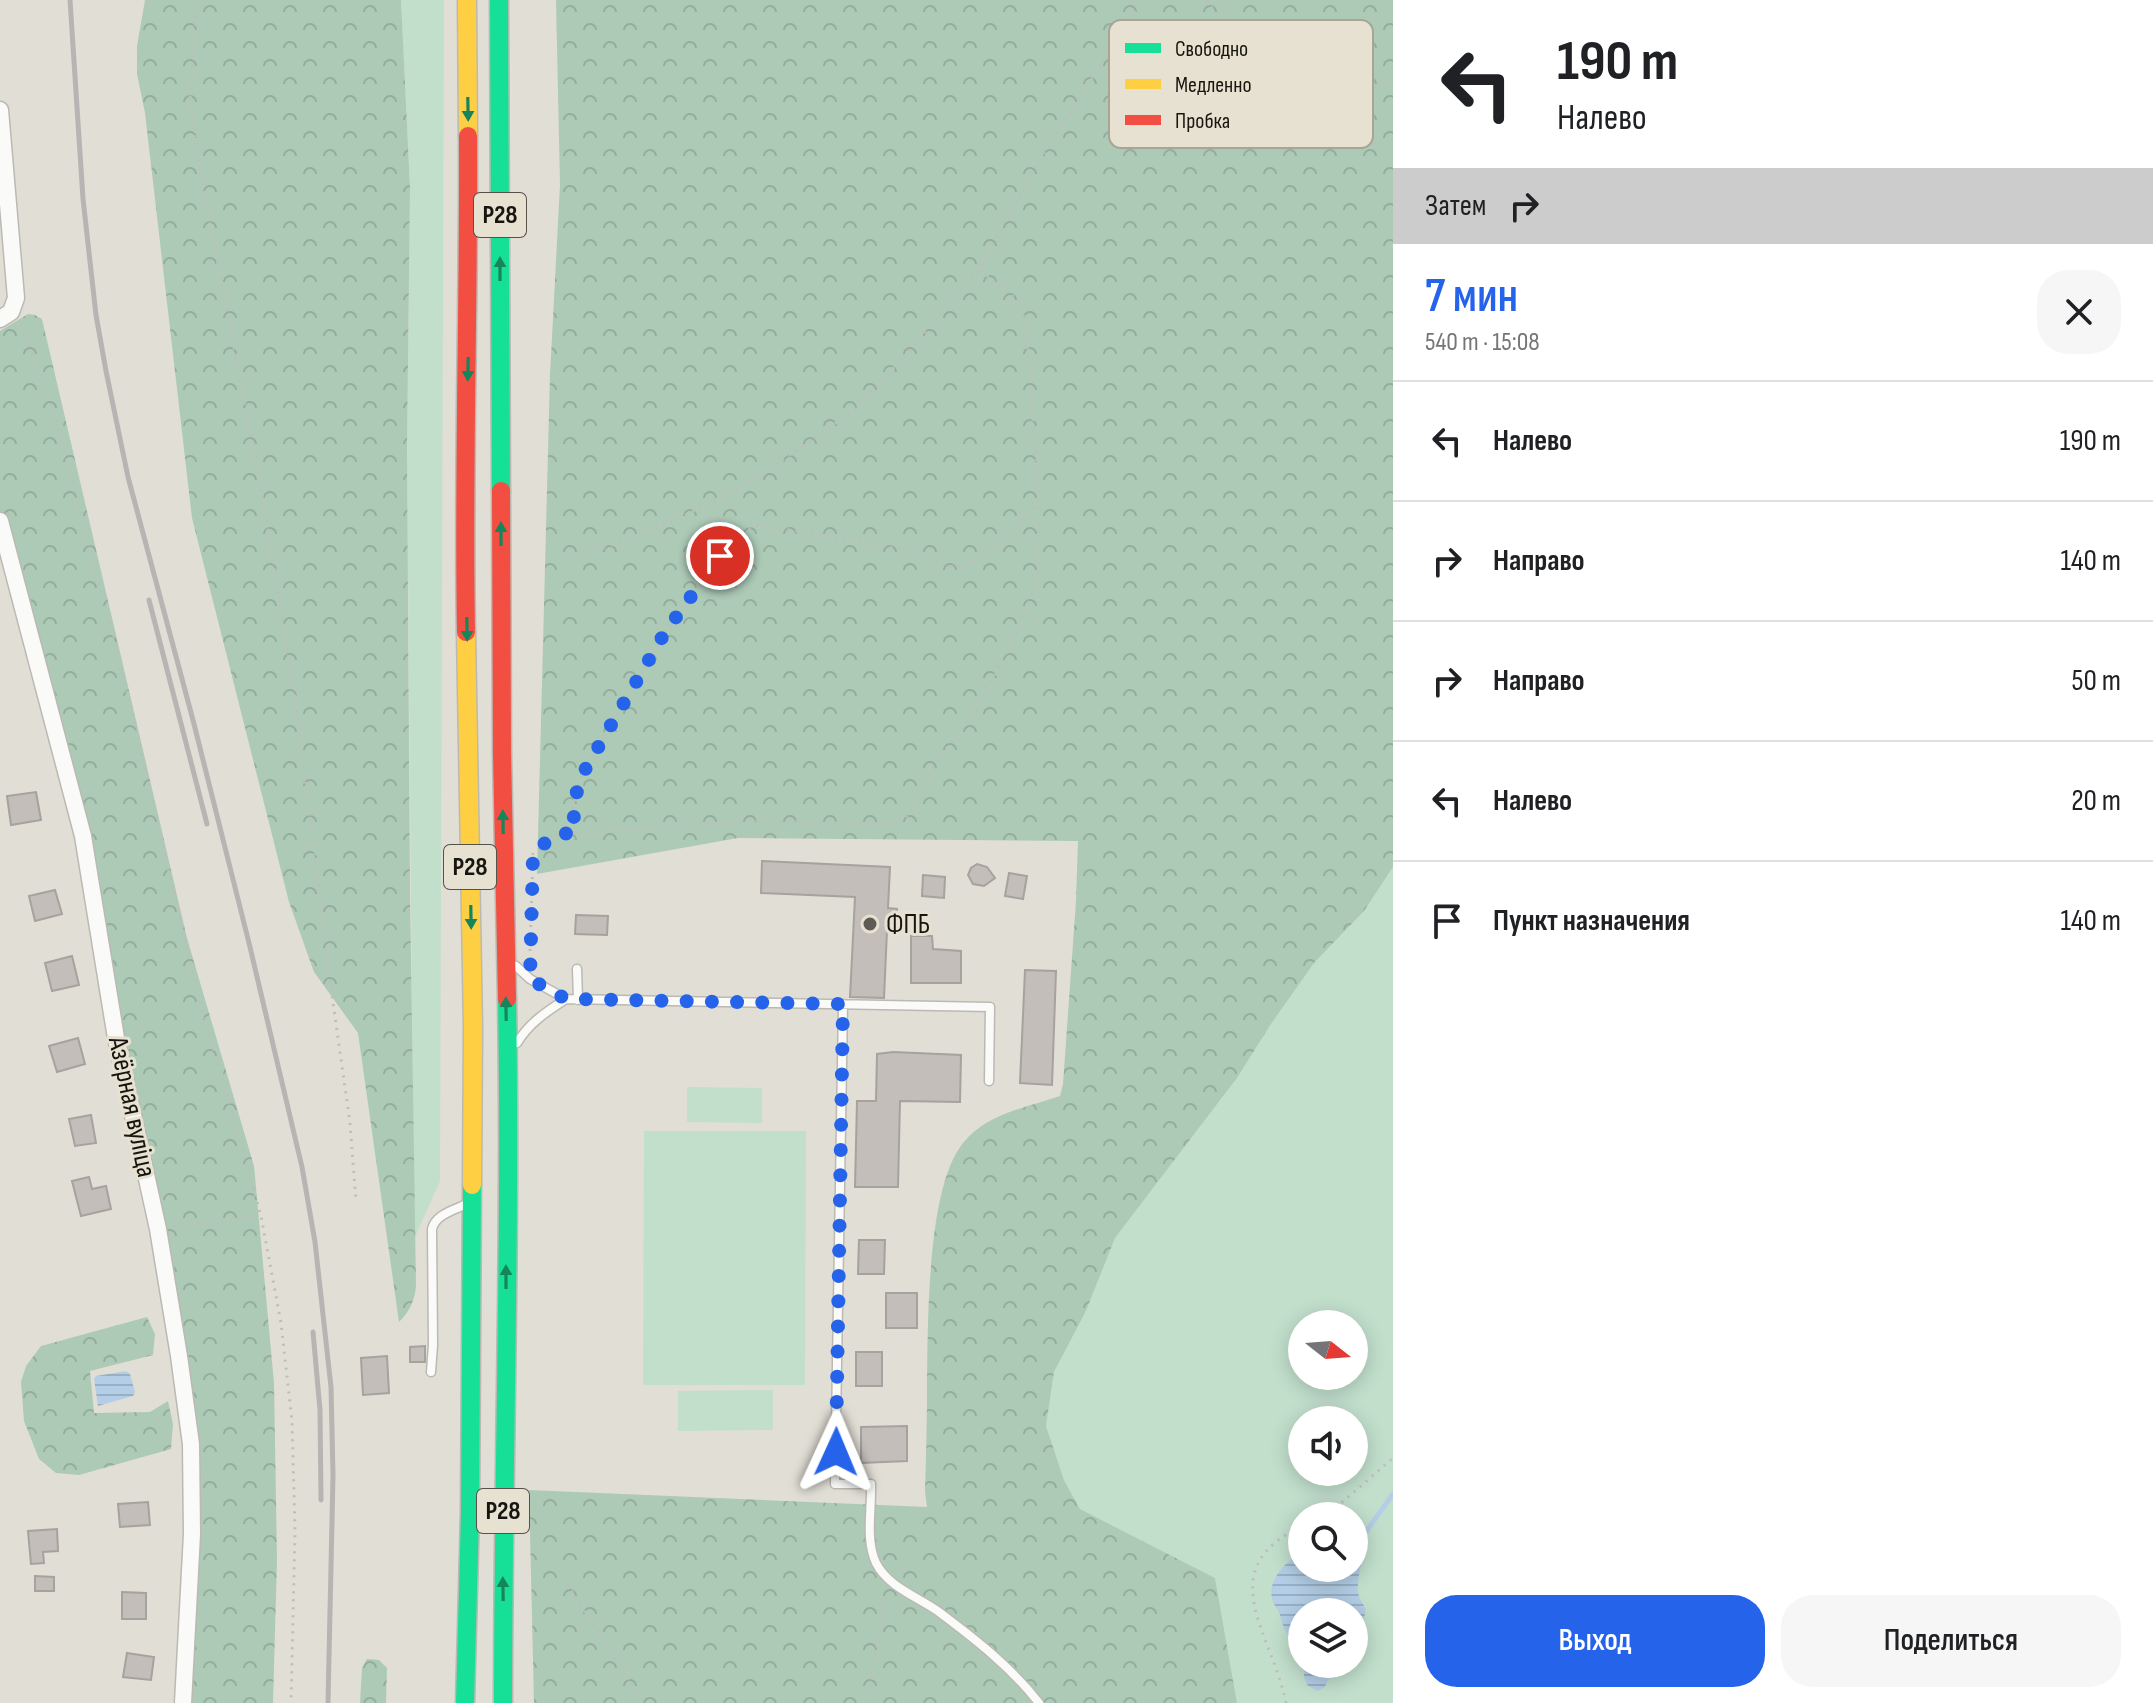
<!DOCTYPE html>
<html lang="ru">
<meta charset="utf-8">
<style>
body{margin:0;font-family:"Sofia Sans Condensed",sans-serif;background:#f6f6f6;color:#202124;height:100vh;display:flex;flex-direction:column;font-size:30px;white-space:nowrap}
*{box-sizing:border-box;margin:0}
p{font-size:26px;color:#757577}
.icon{flex:none;width:44px;height:44px;fill:none;stroke:currentColor;stroke-width:2;stroke-linecap:round;stroke-linejoin:round}
.map{position:relative;flex:1;overflow:hidden}
.drawer{display:flex;flex-direction:column;background:#fff;width:760px}
.drawer>*{flex:none}
.hud{background:#fff;color:#202124;overflow:hidden}
.needle{width:52px;rotate:107deg}
.buttons{position:absolute;left:1288px;top:1310px;display:grid;gap:16px}
.buttons a{display:grid;place-items:center;width:80px;height:80px;border-radius:50%;background:#fff;box-shadow:0 4px 20px #0003;font-size:40px}
.pin{position:absolute;display:grid;place-items:center;width:68px;height:68px;color:#fff;margin:-34px;border:4px solid #fff;border-radius:50%;box-shadow:0 2px 8px #0007}
.me{position:absolute;width:88px;margin:-44px;rotate:1deg;stroke-linejoin:round;filter:drop-shadow(0 0 6px #0008)}
.turn{display:flex;align-items:center;gap:28px;height:168px;padding:0 32px;font-size:36px}
.turn .icon{width:104px;height:104px;stroke-width:2.5}
.turn b{display:block;font-size:56px;line-height:68px}
.then{display:flex;align-items:center;height:76px;padding:0 32px;background:#0003;gap:16px;font-size:30px}
.round{display:grid;place-items:center;flex:none;width:84px;height:84px;border-radius:32px;background:#f6f6f6}
.head{display:flex;align-items:center;justify-content:space-between;height:136px;padding:0 32px}
h1{font-size:48px;font-weight:600;line-height:60px;color:#2563eb}
.cta{display:flex;gap:16px;margin-top:auto;padding:16px 32px}
.cta a{flex:1;height:92px;border-radius:32px;background:#2563eb;color:#fff;font-size:32px;font-weight:600;line-height:92px;text-align:center}
.cta a+a{background:#f6f6f6;color:#202124}
ul{padding:0;list-style:none}
li{display:flex;align-items:center;gap:24px;height:120px;padding:0 32px;border-top:2px solid #e0e0e0}
li div{flex:1}
li b{display:block;font-size:30px}
li em{font-style:normal}
main{display:flex;flex:1;min-height:0}
.map>svg:first-child{display:block}
.green{fill:#c2dfcc;fill-rule:evenodd}
.forest{fill:url(#forest-crowns)}
.water{fill:url(#water-rules)}
.lines{fill:none;stroke-linecap:round;stroke-linejoin:round}
.stream{stroke:#b3cee6;stroke-width:5}
.building{fill:#c3beba;stroke:#a6a29d;stroke-width:2}
.lane-casing{stroke:#bbb9b2;stroke-width:11}
.street-casing{stroke:#bbb9b2;stroke-width:19}
.fast-casing{stroke:#bbb9b2;stroke-width:21}
.slow-casing{stroke:#bbb9b2;stroke-width:21}
.jam-casing{stroke:#bbb9b2;stroke-width:21}
.path{stroke:#bebdba;stroke-width:3;stroke-dasharray:2 6;stroke-linecap:butt}
.lane{stroke:#fafaf9;stroke-width:8}
.street{stroke:#fafaf9;stroke-width:16}
.fast{stroke:#16e098;stroke-width:18}
.slow{stroke:#ffcf43;stroke-width:18}
.jam{stroke:#f24e42;stroke-width:18}
.rail{stroke:#b6b5b3;stroke-width:5}
.oneway{fill:#16855a}
.route{stroke:#2563eb;stroke-width:14;stroke-dasharray:0 25.2}
.poi-dot{fill:#5e5b54;stroke:#e6e1d0;stroke-width:3}
.labels{text-anchor:middle;dominant-baseline:central;stroke-width:6;stroke-linejoin:round;paint-order:stroke}
.shield{fill:#e6e1d0;stroke:#555249;stroke-width:2}
.shield-label{font-size:26px;font-weight:bold;fill:#17150f}
.poi-label{font-size:28px;fill:#17150f;stroke:#e6e1d0;text-anchor:start}
.street-label{font-size:28px;fill:#17150f;stroke:#e6e1d0}
.key{fill:#e6e1d0;stroke:#a8a496;stroke-width:2}
.key-label{font-size:22px;fill:#17150f}
</style>
<main>
<div class="map">
<svg width="1393" height="1703" viewBox="0 0 1393 1703">
<defs>
<pattern id="forest-crowns" width="20" height="18" patternUnits="userSpaceOnUse" patternTransform="scale(2)"><rect width="20" height="18" fill="#adcab7"/><path d="M2 6a3 3 0 1 1 6 0M12 15a3 3 0 1 1 6 0" fill="none" stroke="#94ad9c"/></pattern>
<pattern id="water-rules" width="6" height="5" patternUnits="userSpaceOnUse" patternTransform="scale(2)"><rect width="6" height="5" fill="#b3cee6"/><path d="M0 2.5h6" fill="none" stroke="#99b0c4"/></pattern>
</defs>
<rect width="100%" height="100%" fill="#e1ded5"/>
<path class="green" d="M401,0h43l-4,1181 -26,58 -7,-791 3,-260z
M1393,867v836h-156l-22,-125 -135,-69 -16,-29 -18,-54 8,-54 32,-61 29,-73 122,-160 34,-54 43,-61 50,-52zM1302,1324h52v52h-52zM1302,1420h52v52h-52zM1302,1516h52v52h-52zM1302,1612h52v52h-52z
M687,1087l75,1v35l-75,-1z
M644,1131h162l-1,254h-162z
M773,1390v40l-95,1v-40z"/>
<path class="forest" d="M145,0h256l9,188 -3,260 3,443 6,396c-2,15 -6,24 -17,35l-41,-289 -44,-61 -25,-70 -97,-384 -47,-405 -8,-39v-28z
M556,0h837v867l-29,44 -50,52 -43,61 -34,54 -122,160 -29,73 -32,61 -8,54 18,54 16,29 135,69 22,125h-703l-5,-213 398,17 -2,-15c1,-35 2,-69 2,-104 1,-59 -1,-200 36,-245 25,-30 62,-35 97,-47l3,-12 13,-183 2,-60 -340,-3 -201,36 13,-499 10,-190z
M28,314l7,1 7,4 145,619 67,228 20,217 3,177 -4,143h-90l8,-259 -108,-608 -83,-315v-190z
M147,1317l8,17 -2,21 -63,16 4,42 56,-1 18,-11 5,23 -2,25 -92,26 -23,-2 -17,-14 -15,-38 -3,-39 5,-16 15,-20z
M367,1659l12,1 8,8 -1,35h-26l2,-35z"/>
<path class="water" d="M126,1371l4,3 5,18 -2,4 -35,10 -4,-27 2,-3z
M1354,1538l6,2c7,18 -4,34 -2,52 1,7 5,11 8,18l-2,8 -10,15v-21h-52v48c-3,-13 -8,-16 -15,-27 -4,-6 -5,-11 -7,-18 -1,-4 -4,-7 -6,-11 -10,-21 11,-43 28,-51v15h52z
M1304,1664h33l-13,24 -7,3 -10,-6 -3,-9z"/>
<g class="lines">
<path class="stream" d="M1360,1540l33,-46"/>
</g>
<path class="building" d="M36,792l5,28 -30,5 -4,-29z
M762,861l128,6 -2,41 9,1 -1,22 -9,-1 -3,68 -34,-1 5,-100 -94,-4z
M977,864l10,3 8,11 -11,8 -11,-2 -5,-9 3,-7z
M1009,873l18,3 -4,23 -18,-3z
M923,875l22,2 -1,21 -22,-2z
M55,890l7,24 -27,7 -6,-25z
M576,915l32,1 -1,19 -32,-1z
M911,936h21l1,13 28,2v32h-50z
M72,956l7,29 -27,6 -7,-28z
M1025,970l31,1 -4,114 -32,-2z
M78,1038l7,26 -28,8 -8,-26z
M893,1052l68,3 -1,47 -60,-1 -2,86h-43l2,-86h19l1,-47z
M91,1115l5,28 -21,3 -6,-27z
M89,1177l3,12 14,-3 5,23 -30,7 -9,-35z
M859,1240h26l-1,34h-26z
M886,1293h31v35h-31z
M425,1346v16h-15v-15z
M856,1352h26v34h-26z
M387,1356l2,37 -26,2 -2,-37z
M907,1426v35l-46,2v-36z
M148,1502l2,23 -30,2 -2,-23z
M57,1529l1,22 -15,1 1,11 -13,1 -3,-33z
M35,1576l19,1v14h-19z
M122,1592l24,1v26h-24z
M127,1653l27,4 -3,23 -28,-3z"/>
<g class="lines">
<g class="lane-casing">
<path id="lane" d="M516,966l14,13 36,20 424,8 -1,74
M577,969l1,31
M843,1004l-8,480h36c1,24 -6,56 5,79 12,24 42,34 63,49 36,27 72,55 100,91
M517,1043c12,-20 29,-31 49,-44
M431,1372l2,-27 -1,-116c4,-15 21,-18 34,-25"/>
</g>
<g class="street-casing">
<path id="street" d="M0,110l16,188 -5,14 -11,7
M0,521l83,315 33,202 42,191 21,127 12,88 1,90 -9,169"/>
</g>
<g class="fast-casing">
<path id="fast" d="M499,0l2,491
M465,1703l5,-190 2,-328
M503,1703c0,-235 8,-469 4,-704"/>
</g>
<g class="slow-casing">
<path id="slow" d="M467,0l1,136
M466,632l7,396 -1,157"/>
</g>
<g class="jam-casing">
<path id="jam" d="M501,491l1,262 5,246
M466,632c-3,-165 3,-330 2,-496"/>
</g>
<path class="path" d="M197,0l-7,99 16,105 53,272 38,233 30,251 23,163 6,78
M1207,0l4,7 46,43 55,26 74,5 7,-2
M21,322l35,96 77,297 59,257 69,244 20,107 11,98 3,110 -4,172
M565,559l53,-16 63,-26 67,-33 102,-71 56,-58 73,-86 37,-69 125,-200
M575,833l-2,-28 9,-30 82,-141 73,-102 23,-7 147,25 48,18 21,-7 44,-39 17,-20
M530,951l3,-97 22,-20 113,-6 81,-8 144,4 16,-9 29,-56 37,-48 30,-55 33,-76 1,-86 -14,-176 -8,-18 -38,-31
M174,1227l87,-11
M1322,1516l10,-5 61,-53
M567,1584l77,119
M867,1703l20,-110
M1286,1703c-14,-71 -76,-133 16,-177"/>
<use href="#lane" class="lane"/>
<use href="#street" class="street"/>
<use href="#fast" class="fast"/>
<use href="#slow" class="slow"/>
<use href="#jam" class="jam"/>
<path class="rail" d="M70,0l13,199 13,116 10,56 22,106 65,243 56,223 53,224 13,75 16,145 2,88 -5,228
M149,600l58,224
M313,1332l7,78 1,90"/>
</g>
<defs><path id="oneway-solid" d="M-6-.8H1V-3.2L6.5 0L1 3.2V.8H-6Z" transform="scale(2)"/></defs>
<g class="oneway">
<use href="#oneway-solid" transform="translate(468 109) rotate(89)"/>
<use href="#oneway-solid" transform="translate(500 269) rotate(-90)"/>
<use href="#oneway-solid" transform="translate(468 369) rotate(91)"/>
<use href="#oneway-solid" transform="translate(501 534) rotate(-90)"/>
<use href="#oneway-solid" transform="translate(467 629) rotate(89)"/>
<use href="#oneway-solid" transform="translate(503 822) rotate(-91)"/>
<use href="#oneway-solid" transform="translate(471 917) rotate(89)"/>
<use href="#oneway-solid" transform="translate(506 1009) rotate(-91)"/>
<use href="#oneway-solid" transform="translate(506 1277) rotate(-90)"/>
<use href="#oneway-solid" transform="translate(503 1589) rotate(-91)"/>
</g>
<g class="lines">
<path class="route" d="M720,556l-56,78 -82,141 -9,30 2,28 -20,1 -22,20 -3,125 36,20 277,5 -7,448"/>
</g>
<circle class="poi-dot" cx="870" cy="924" r="8"/>
<g class="labels">
<g class="shield">
<rect x="474" y="193" width="52" height="44" rx="6"/>
<rect x="444" y="845" width="52" height="44" rx="6"/>
<rect x="477" y="1489" width="52" height="44" rx="6"/>
</g>
<g class="shield-label">
<text x="500" y="215">Р28</text>
<text x="470" y="867">Р28</text>
<text x="503" y="1511">Р28</text>
</g>
<g class="poi-label">
<text x="886" y="924">ФПБ</text>
</g>
<g class="street-label">
<text transform="translate(132 1107) rotate(78)">Азёрная вуліца</text>
</g>
</g>
<rect x="1109" y="20" width="264" height="128" rx="12" class="key"/>
<rect x="1125" y="43" width="36" height="10" fill="#16e098"/>
<rect x="1125" y="79" width="36" height="10" fill="#ffcf43"/>
<rect x="1125" y="115" width="36" height="10" fill="#f24e42"/>
<g class="key-label">
<text x="1175" y="56">Свободно</text>
<text x="1175" y="92">Медленно</text>
<text x="1175" y="128">Пробка</text>
</g>
</svg>
<div class="buttons">
<a><svg class="needle" viewBox="-14 -14 28 28"><path d="M0-13l5 13h-10z" fill="#e53935"/><path d="M0 13l5-13h-10z" fill="#757577"/></svg></a>
<a><svg class="icon" aria-label="sound" viewBox="0 0 24 24"><path d="M4 9h4l5-4v14l-5-4H4zM17 9q2 3 0 6"/></svg></a>
<a><svg class="icon" aria-label="search" viewBox="0 0 24 24"><circle cx="10" cy="10" r="6"/><path d="M15 15l6 6"/></svg></a>
<a><svg class="icon" aria-label="layers" viewBox="0 0 24 24"><path d="M12 4l9 5-9 5-9-5zM3 14l9 5 9-5"/></svg></a>
</div>
<div class="pin" style="left:720px;top:556px;background:#d93025"><svg class="icon" aria-label="arrive" viewBox="0 0 24 24"><path d="M6 21V4h12l-3 4 3 4H6"/></svg></div>
<svg class="me" style="left:836px;top:1452px" viewBox="-20 -20 40 40"><path d="M0-17L14 15 0 8-14 15z" fill="#2563eb" stroke="#fff" stroke-width="4"/></svg>
</div>
<section class="drawer">
<div class="hud">
<div class="turn"><svg class="icon" aria-label="left" viewBox="0 0 24 24"><path d="M17 20v-9H6M10 6l-5 5 5 5"/></svg><div><b>190 m</b>Налево</div></div>
<div class="then">Затем<svg class="icon" aria-label="right" viewBox="0 0 24 24"><path d="M7 20v-9h11M14 6l5 5-5 5"/></svg></div>
</div>
<div class="head"><div><h1>7 мин</h1><p>540 m · 15:08</p></div><a class="round"><svg class="icon" aria-label="close" viewBox="0 0 24 24"><path d="M6 6l12 12M18 6L6 18"/></svg></a></div>
<ul>
<li><svg class="icon" aria-label="left" viewBox="0 0 24 24"><path d="M17 20v-9H6M10 6l-5 5 5 5"/></svg><div><b>Налево</b></div><em>190 m</em></li>
<li><svg class="icon" aria-label="right" viewBox="0 0 24 24"><path d="M7 20v-9h11M14 6l5 5-5 5"/></svg><div><b>Направо</b></div><em>140 m</em></li>
<li><svg class="icon" aria-label="right" viewBox="0 0 24 24"><path d="M7 20v-9h11M14 6l5 5-5 5"/></svg><div><b>Направо</b></div><em>50 m</em></li>
<li><svg class="icon" aria-label="left" viewBox="0 0 24 24"><path d="M17 20v-9H6M10 6l-5 5 5 5"/></svg><div><b>Налево</b></div><em>20 m</em></li>
<li><svg class="icon" aria-label="arrive" viewBox="0 0 24 24"><path d="M6 21V4h12l-3 4 3 4H6"/></svg><div><b>Пункт назначения</b></div><em>140 m</em></li>
</ul>
<div class="cta"><a>Выход</a><a>Поделиться</a></div>
</section>
</main>
